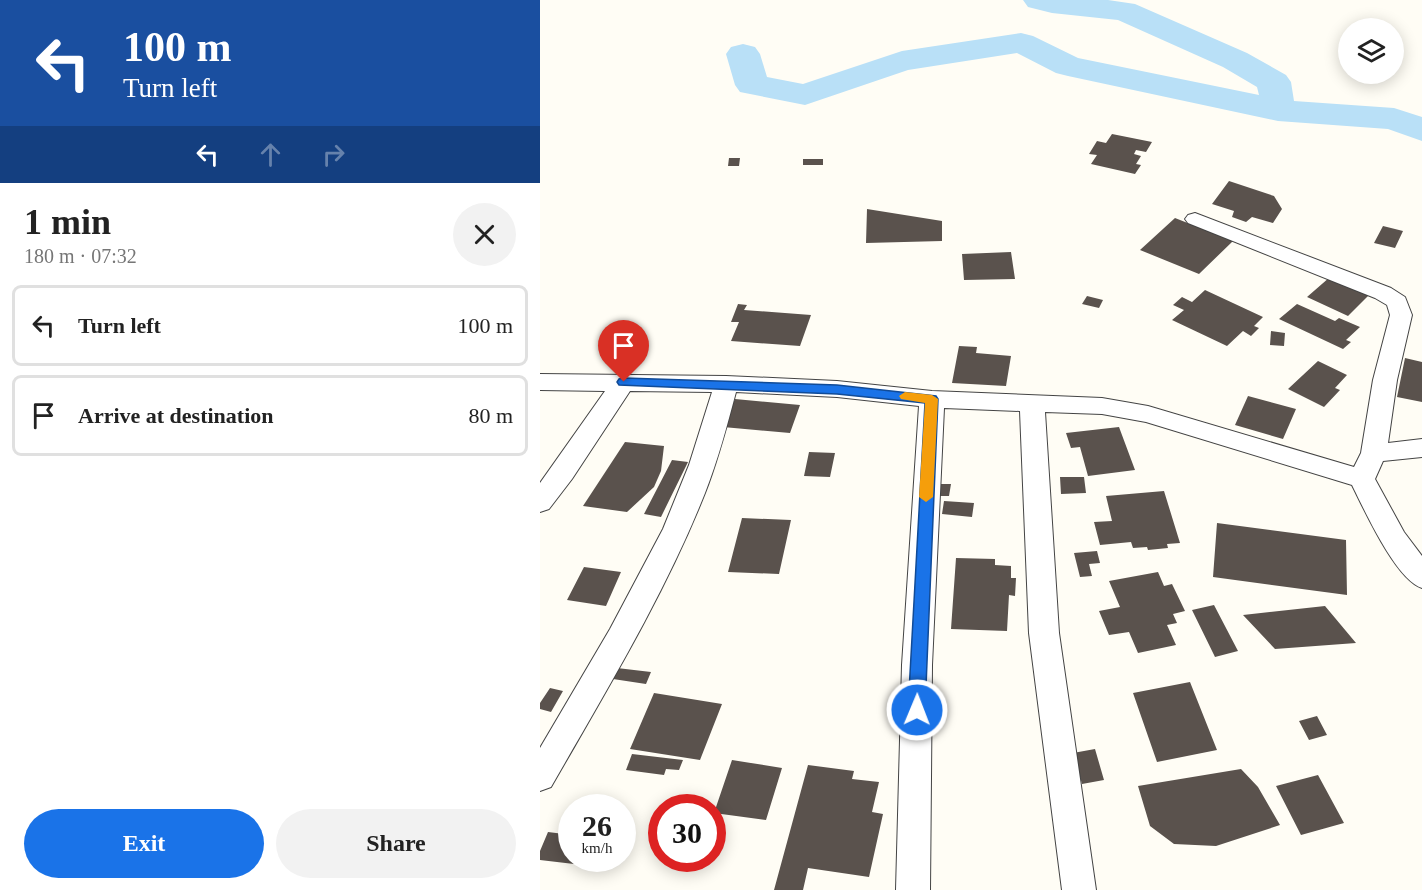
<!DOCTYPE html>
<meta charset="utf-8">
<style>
body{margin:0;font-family:"Times New Roman",serif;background:#f2f2f2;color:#222;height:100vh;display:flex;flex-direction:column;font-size:22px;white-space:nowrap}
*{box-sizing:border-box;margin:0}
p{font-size:20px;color:#767676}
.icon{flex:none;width:33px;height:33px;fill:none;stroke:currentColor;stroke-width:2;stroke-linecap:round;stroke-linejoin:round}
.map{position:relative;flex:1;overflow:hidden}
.panel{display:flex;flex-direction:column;background:#fff;width:540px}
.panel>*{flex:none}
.top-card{background:#1a4fa0;color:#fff;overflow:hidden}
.controls{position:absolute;left:798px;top:18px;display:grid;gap:12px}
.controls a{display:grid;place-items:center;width:66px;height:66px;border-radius:50%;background:#fff;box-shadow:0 3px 15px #0003;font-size:30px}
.speed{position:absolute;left:18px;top:794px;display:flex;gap:12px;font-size:30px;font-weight:700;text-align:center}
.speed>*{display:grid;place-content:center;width:78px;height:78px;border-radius:50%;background:#fff;box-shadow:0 3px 15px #0003;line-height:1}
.speed small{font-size:15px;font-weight:400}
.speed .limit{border:9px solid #d22;background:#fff;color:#111}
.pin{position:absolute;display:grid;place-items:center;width:51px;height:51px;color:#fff;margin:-62px -26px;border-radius:50% 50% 50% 0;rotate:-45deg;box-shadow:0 0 6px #0007}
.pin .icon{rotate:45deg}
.me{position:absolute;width:66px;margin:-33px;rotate:1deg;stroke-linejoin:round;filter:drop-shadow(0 0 4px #0008)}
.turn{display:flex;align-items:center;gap:21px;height:126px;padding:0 24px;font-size:27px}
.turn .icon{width:78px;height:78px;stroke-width:2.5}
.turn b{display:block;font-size:42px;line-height:51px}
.lanes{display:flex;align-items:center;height:57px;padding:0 24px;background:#0003;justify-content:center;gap:30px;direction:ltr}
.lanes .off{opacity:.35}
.round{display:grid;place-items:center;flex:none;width:63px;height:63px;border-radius:32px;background:#f2f2f2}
.summary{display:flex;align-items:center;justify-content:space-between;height:102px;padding:0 24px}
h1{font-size:36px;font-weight:800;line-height:45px}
.action{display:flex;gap:12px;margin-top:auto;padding:12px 24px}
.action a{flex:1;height:69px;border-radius:36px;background:#1a73e8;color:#fff;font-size:24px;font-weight:800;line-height:69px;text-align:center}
.action a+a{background:#f2f2f2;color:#222}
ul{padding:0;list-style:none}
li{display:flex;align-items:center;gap:18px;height:81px;margin:0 12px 9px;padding:0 12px;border:3px solid #e0e0e0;border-radius:9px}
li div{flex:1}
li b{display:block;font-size:22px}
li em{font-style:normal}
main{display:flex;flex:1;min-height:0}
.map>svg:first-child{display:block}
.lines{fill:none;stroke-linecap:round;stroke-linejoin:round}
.river{fill:#b9e0f7;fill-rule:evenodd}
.building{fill:#5a524d}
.street-casing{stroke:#444;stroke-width:2}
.street{fill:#fff;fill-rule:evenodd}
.route{fill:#1a73e8;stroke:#114b97;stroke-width:1.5}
.slow{fill:#f59e0b}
</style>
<main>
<section class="panel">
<div class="top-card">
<div class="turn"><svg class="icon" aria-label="left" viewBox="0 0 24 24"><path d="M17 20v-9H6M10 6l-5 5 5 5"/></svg><div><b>100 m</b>Turn left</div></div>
<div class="lanes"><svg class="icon" aria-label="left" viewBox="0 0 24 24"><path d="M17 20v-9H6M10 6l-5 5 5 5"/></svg><svg class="icon off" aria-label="ahead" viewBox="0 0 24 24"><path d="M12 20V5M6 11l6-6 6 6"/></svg><svg class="icon off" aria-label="right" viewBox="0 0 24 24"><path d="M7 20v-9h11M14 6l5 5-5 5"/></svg></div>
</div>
<div class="summary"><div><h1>1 min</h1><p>180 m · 07:32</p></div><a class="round"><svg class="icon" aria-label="close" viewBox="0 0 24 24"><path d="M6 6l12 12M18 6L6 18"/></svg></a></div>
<ul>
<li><svg class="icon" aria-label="left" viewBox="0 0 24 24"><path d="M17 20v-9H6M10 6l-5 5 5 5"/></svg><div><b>Turn left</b></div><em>100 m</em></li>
<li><svg class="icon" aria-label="arrive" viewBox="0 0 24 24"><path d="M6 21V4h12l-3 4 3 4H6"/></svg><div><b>Arrive at destination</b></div><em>80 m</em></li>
</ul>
<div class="action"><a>Exit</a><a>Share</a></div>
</section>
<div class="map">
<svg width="882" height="890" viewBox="0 0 882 890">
<rect width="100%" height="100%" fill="#fffdf5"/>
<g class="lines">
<path class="river" d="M483,0h85l27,4 112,49 39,22 5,7 3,19 100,7 28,9v24l-34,-12 -110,-8 -210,-45 -12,-3 -39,-20 -109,17 -103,35 -65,-13 -5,-7 -9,-31 5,-7 12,-3 12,3 5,7 7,23 36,7 99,-33 119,-18 12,3 45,22 181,37 -2,-8 -34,-20 -105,-47 -66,-7 -24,-6z"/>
</g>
<path class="building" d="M572,134l40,8 -6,10 -10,-2 -2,4 7,2 -5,8 5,1 -6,9 -44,-10 6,-9 -8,-1 8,-13 9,2z
M189,158h11l-1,8h-11z
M263,159h20v6h-20z
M689,181l45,15 8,13 -9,14 -21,-6 -6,5 -14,-5 2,-6 -22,-7z
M327,209l75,12v20l-76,2z
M635,218l58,23 -34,33 -59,-24z
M843,226l20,5 -8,17 -21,-5z
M471,252l4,27 -51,1 -2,-26z
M790,277l40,17 -22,22 -41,-19z
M665,290l58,27 -9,9 5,2 -8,8 -8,-5 -16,15 -55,-26 12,-10 -11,-5 9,-8 10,5z
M547,296l16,4 -4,8 -17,-4z
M198,304l9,1 -3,5 67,5 -11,31 -69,-5 8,-19h-8z
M757,304l38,17 4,-3 21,9 -14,13 5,2 -8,7 -64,-30z
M731,331l14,2 -1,13 -14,-1z
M419,346l18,1 -1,6 35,3 -5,30 -54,-3z
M865,358l17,4v40l-25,-5z
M778,361l29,14 -12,13 5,2 -16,17 -36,-18z
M708,396l48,13 -13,30 -48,-14z
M195,399l65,6 -10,28 -67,-6z
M579,427l16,43 -47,6 -8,-29 -9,1 -5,-15z
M85,442l39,4 -3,25 -7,16 -27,25 -44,-6z
M269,452l26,1 -5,24 -26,-1z
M132,460l16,2 -27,55 -17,-3z
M520,477h24l2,16 -25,1z
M400,484h11l-2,12h-11z
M624,491l16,52 -13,1 1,4 -20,2 -1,-3 -14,1 -2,-6 -31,3 -6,-23 18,-1 -6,-25z
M404,501l30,2 -2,14 -30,-3z
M202,518l49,2 -12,54 -51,-2z
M677,523l129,17 1,55 -134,-18z
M557,551l3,12 -11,1 3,12 -12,1 -6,-24z
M416,558l39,1v6l16,1v12h5l-1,18 -6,-1 -2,36 -56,-2z
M44,567l37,5 -15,34 -39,-6z
M618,572l6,14 8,-2 13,27 -12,3 4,9 -10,2 9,20 -38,8 -9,-21 -20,3 -10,-24 21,-4 -11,-26z
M674,605l24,46 -23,6 -23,-47z
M785,606l31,37 -81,6 -32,-34z
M77,668l34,4 -5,12 -33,-5z
M650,682l27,68 -60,12 -24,-69z
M10,688l13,3 -12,21 -11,-3v-6z
M114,693l68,11 -22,56 -70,-11z
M777,716l10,19 -18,5 -10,-19z
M555,749l9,31 -22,4 -9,-31z
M92,754l51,6 -4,10 -13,-1 -2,6 -38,-5z
M192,760l50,8 -16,52 -52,-7z
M268,765l46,6 -2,8 27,3 -7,30 11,2 -14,63 -61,-9 -5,22h-29z
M701,769l17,18 22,38 -64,21 -42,-2 -24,-18 -12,-40z
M778,775l26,48 -43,12 -25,-49z
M8,832l24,3v23h5l-3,6 -34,-4v-9z"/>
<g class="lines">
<g class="street-casing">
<path id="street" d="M655,213l196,75 14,9 7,18 -15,65 -9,63 34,-4v18l-39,4 -8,18 29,53 18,24v32c-26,-8 -57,-77 -70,-103l-206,-63 -44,-8 -57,-2 14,221 37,257h-34l-33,-257 -9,-222 -76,-3 -12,257 -2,225h-34l6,-225 17,-259 -82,-9 -101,-5c-9,34 -18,68 -31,101 -41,103 -99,198 -154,294l-11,4v-43l70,-119 53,-100 26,-64 23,-73 -82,-1 -58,88 -23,30 -9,3v-29l65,-92 -65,-1v-16l186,2 111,5 95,10 170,7 46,8 206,61 7,-14 12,-73 17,-65 -3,-10 -12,-7 -187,-75 -3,-4 3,-4z"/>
</g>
<use href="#street" class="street"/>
</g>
<path class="route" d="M84,378l213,7 99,11 2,3 -13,311 -3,5 -5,2 -6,-2 -3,-5 17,-307 -88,-9 -218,-9 -2,-3 2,-3z"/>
<path class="slow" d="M365,392l27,3 6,4 -5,98 -7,5 -7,-5 6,-94 -24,-4 -2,-3z"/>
</svg>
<div class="controls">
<a><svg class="icon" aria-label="layers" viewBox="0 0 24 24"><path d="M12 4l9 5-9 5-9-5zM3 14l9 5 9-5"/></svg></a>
</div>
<div class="speed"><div>26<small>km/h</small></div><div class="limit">30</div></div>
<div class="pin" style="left:84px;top:382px;background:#d93025"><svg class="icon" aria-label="arrive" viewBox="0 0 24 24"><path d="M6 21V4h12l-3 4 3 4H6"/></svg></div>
<svg class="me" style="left:377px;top:710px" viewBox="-20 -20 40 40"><circle r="17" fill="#1a73e8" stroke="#fff" stroke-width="3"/><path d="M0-11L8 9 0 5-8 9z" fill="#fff"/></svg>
</div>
</main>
